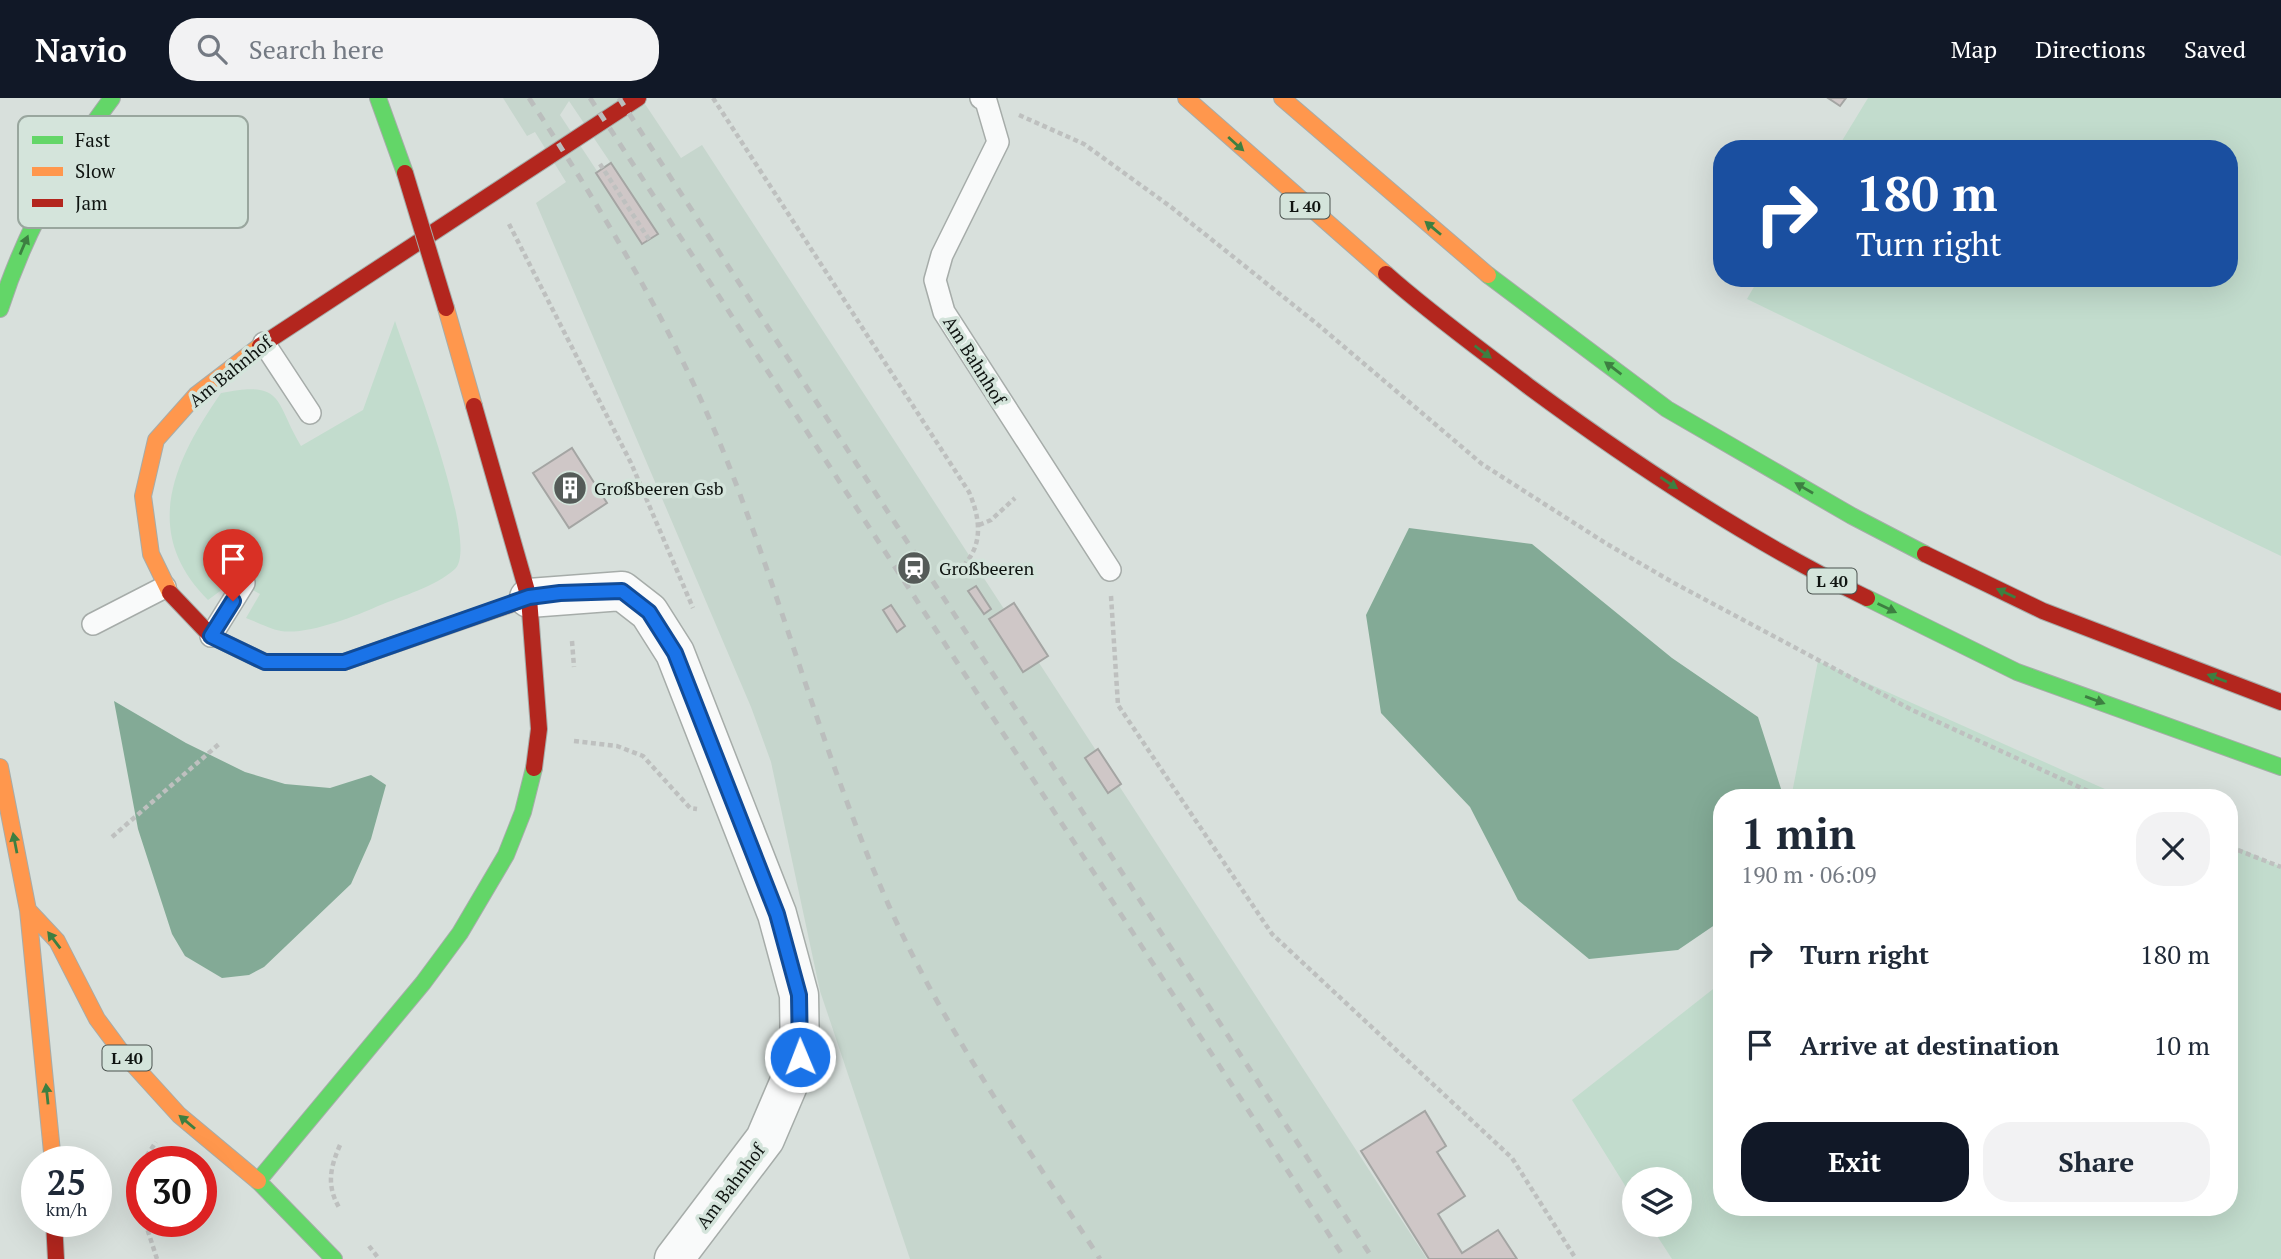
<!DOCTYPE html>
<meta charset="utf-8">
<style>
body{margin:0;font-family:"PT Serif",serif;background:#f2f2f3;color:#1f2937;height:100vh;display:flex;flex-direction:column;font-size:26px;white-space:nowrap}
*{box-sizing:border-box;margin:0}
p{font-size:23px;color:#747a83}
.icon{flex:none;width:38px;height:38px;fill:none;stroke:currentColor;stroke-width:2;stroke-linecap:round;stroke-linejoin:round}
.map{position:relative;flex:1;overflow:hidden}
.drawer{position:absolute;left:1713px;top:691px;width:525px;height:427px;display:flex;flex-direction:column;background:#fff;border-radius:28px;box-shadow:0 7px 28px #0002}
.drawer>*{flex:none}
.guide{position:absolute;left:1713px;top:42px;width:525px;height:147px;border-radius:28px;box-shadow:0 7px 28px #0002;background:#1a4fa0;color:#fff;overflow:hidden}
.fabs{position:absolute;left:1622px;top:1069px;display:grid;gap:14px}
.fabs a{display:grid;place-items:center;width:70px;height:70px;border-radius:50%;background:#fff;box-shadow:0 7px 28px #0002;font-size:35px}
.speed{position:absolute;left:21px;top:1048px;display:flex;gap:14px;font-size:35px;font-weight:700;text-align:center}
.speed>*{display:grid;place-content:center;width:91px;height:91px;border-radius:50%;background:#fff;box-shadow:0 7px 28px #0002;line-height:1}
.speed small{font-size:18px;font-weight:400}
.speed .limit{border:10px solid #d22;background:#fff;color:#111}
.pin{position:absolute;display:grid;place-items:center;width:60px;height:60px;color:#fff;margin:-72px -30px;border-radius:50% 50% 50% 0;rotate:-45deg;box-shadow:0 0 7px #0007}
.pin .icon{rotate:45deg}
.me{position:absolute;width:77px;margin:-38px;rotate:359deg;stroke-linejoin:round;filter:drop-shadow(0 0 5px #0008)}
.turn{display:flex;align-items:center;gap:24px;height:147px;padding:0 28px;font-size:32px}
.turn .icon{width:91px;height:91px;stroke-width:2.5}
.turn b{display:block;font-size:49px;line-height:60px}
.round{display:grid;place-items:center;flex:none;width:74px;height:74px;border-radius:28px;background:#f2f2f3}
.headline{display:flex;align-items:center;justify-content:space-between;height:119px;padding:0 28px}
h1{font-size:42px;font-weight:800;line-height:52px}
.action{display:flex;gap:14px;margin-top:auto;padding:14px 28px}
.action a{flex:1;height:80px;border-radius:28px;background:#111827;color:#fff;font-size:28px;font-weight:800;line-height:80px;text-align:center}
.action a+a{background:#f2f2f3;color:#1f2937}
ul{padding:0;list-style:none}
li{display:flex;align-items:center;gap:21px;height:91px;padding:0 28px}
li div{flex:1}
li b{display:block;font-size:26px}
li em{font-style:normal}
header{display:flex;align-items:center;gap:42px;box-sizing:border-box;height:98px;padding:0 35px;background:#111827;color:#fff}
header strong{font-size:33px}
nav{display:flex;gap:38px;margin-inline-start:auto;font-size:24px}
.search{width:490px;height:63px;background:#f2f2f3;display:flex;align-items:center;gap:18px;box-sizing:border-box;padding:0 24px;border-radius:28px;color:#747a83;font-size:26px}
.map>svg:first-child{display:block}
.built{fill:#c6d6cd;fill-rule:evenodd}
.green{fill:#c2dccd}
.water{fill:#83aa96}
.building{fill:#cfc7c7;stroke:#a4a5a3;stroke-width:2}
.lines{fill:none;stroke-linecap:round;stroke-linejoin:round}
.lane-casing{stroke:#a6aca9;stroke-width:24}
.street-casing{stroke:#a6aca9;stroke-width:41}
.fast-casing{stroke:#a6aca9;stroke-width:18}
.slow-casing{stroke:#a6aca9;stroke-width:18}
.jam-casing{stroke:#a6aca9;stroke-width:18}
.path{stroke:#bec0bf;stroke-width:4.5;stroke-dasharray:5 3.5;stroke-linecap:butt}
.lane{stroke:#f9fafa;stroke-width:21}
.street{stroke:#f9fafa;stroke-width:38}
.fast{stroke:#63d668;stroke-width:16}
.slow{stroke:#ff974d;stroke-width:16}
.jam{stroke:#b3261e;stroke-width:16}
.rail{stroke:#bbbebd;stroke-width:5;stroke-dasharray:9 9;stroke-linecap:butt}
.jam-bridge-casing{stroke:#a6aca9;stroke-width:18;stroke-linecap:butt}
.jam-bridge{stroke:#b3261e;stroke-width:16}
.oneway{fill:#3d7f41}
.route-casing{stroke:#114b97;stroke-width:18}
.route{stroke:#1a73e8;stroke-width:12}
.labels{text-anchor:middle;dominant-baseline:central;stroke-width:7;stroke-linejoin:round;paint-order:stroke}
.shield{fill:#d4e4db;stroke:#4a524e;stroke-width:2}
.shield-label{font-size:16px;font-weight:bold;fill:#0f1411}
.street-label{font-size:18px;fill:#0f1411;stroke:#d4e4db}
.poi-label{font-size:18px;fill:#0f1411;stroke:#d4e4db;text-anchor:start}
.key{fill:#d4e4db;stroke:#99a69e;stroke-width:2}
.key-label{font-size:19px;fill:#0f1411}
</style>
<header>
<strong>Navio</strong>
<div class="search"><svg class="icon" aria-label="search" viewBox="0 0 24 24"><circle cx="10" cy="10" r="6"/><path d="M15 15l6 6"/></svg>Search here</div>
<nav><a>Map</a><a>Directions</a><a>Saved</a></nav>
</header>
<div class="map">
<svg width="2281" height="1161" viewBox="0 0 2281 1161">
<rect width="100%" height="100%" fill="#d8e0dc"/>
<path class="built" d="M503,0h138l40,60 21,-13 725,1114h-517l-90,-268 -49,-229 -20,-55 -215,-504 30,-21 -31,-50 -8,4zM569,3l41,61 -13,9 -37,-56z"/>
<path class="green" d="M1868,0h413v458l-534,-257 12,-21h471v-129h-393z
M395,223c12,37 86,224 60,248 -20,18 -53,27 -77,37 -24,11 -71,29 -97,25 -11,-2 -24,-9 -35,-13l14,-24 -25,-14 -27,20c-68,-68 -34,-139 13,-207 64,-13 53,8 80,53l62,-36z
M1818,563l307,137h-334z
M2230,746l51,23v392h-609l-22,-34h30v-45h-46v20l-62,-100 150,-118v226h508z"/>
<path class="water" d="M1409,430l123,16 140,114 86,59 25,78 -1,3h-60v122l-44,30 -89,9 -71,-59 -48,-93 -89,-94 -15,-98z
M114,603l72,42 59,29 40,12 45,4 41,-13 15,10 -15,54 -20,45 -87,83 -15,8 -27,3 -37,-22 -13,-22 -34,-105z"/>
<path class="building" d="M1828,0h18l-6,8z
M611,65l47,71 -16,10 -46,-71z
M572,350l35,55 -38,25 -36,-55z
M976,488l15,23 -7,5 -16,-23z
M1014,505l34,53 -25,16 -34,-53z
M891,507l14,21 -8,6 -14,-22z
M1098,651l23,35 -13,9 -23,-35z
M1425,1013l21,35 -9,6 28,44 -27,18 24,39 36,-23 19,29h-88l-68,-108z"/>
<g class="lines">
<g class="lane-casing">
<path id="lane" d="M981,0l5,3 12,41 -56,113 -7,25 9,32 166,258
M264,245l46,70
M93,526l72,-37
M211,538l33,-53"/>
</g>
<g class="street-casing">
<path id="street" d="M529,500l93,-7 27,21 26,41 102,261 22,81 1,62 -35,82 -91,120"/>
</g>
<g class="fast-casing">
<path id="fast" d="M378,0l27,75
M1488,177l179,134 185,107 73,38
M0,211c25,-78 63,-146 112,-211
M1867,500l150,74 264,95
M334,1161l-76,-78 165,-198 37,-50 46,-78 17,-43 11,-44"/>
</g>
<g class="slow-casing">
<path id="slow" d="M1186,0l200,176
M1282,0l206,177
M446,210l28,98
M170,495l-19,-39 -8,-58 13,-56 40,-45 64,-49
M0,669l28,143 25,252
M28,812l29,31 40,78 23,31 59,65 79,66"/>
</g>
<g class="jam-casing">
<path id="jam" d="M1386,176c45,40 94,75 142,112 107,79 220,154 339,212
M260,248l378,-248
M474,308l55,192 10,131 -5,39
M1925,456l118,57 238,91
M170,495l41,43 54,26h79l185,-64
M54,1124l2,37"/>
</g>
<path class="path" d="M713,0l256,394c11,26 15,52 -6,74
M1019,17l65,29 87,63 145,116 166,141 125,80 67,39 238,127 191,88
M600,66l50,77
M509,126l122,239 62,145
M979,427l12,-5 24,-22
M1111,498l7,109 154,229 240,224 64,101
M572,543l2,26
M574,643l43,5 26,10 47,52 7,1
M112,739l107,-93
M2230,749l51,20
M340,1047c-10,23 -14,41 0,64
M142,1113l-8,-37 22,-32
M145,1124l12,37
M369,1148l10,13"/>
<use href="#lane" class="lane"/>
<use href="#street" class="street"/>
<use href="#fast" class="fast"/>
<use href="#slow" class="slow"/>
<use href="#jam" class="jam"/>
<path class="rail" d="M529,0c79,121 152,243 204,378 55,143 94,290 156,430 56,125 137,239 211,353
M590,0l755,1161
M619,0l754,1161"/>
<g class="jam-bridge-casing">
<path id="jam-bridge" d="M405,75l41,135"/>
</g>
<use href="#jam-bridge" class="jam-bridge"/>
</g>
<defs><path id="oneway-solid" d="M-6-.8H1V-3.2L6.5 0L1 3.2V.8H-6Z" transform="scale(1.75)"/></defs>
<g class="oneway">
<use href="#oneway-solid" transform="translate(1236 46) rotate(42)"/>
<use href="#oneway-solid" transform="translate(1433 130) rotate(-140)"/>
<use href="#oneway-solid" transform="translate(24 147) rotate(-67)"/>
<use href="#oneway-solid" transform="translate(1483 254) rotate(37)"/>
<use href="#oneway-solid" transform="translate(1613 270) rotate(-143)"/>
<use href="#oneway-solid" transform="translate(1669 385) rotate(34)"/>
<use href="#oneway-solid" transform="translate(1804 390) rotate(-150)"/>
<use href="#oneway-solid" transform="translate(2006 495) rotate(-155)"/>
<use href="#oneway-solid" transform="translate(1887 510) rotate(26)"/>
<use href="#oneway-solid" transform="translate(2217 580) rotate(-159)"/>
<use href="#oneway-solid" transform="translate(2095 602) rotate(20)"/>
<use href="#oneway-solid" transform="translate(15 745) rotate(-101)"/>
<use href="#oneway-solid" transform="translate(54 842) rotate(-127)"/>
<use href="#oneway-solid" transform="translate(47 996) rotate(-96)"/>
<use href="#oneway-solid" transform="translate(187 1024) rotate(-140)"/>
</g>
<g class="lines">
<g class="route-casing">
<path id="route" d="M233,503l-22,35 54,26h79l185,-65 31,-4 62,-2 27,21 26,41 102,261 22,81 1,62"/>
</g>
<use href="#route" class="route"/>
</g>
<defs>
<g id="building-disc" transform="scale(1.75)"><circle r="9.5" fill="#555b58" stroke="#d4e4db"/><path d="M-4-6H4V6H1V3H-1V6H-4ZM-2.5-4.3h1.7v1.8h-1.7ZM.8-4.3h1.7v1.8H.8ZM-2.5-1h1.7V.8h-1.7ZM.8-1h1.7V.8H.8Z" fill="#fff"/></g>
<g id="station-disc" transform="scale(1.75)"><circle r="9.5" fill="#555b58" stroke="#d4e4db"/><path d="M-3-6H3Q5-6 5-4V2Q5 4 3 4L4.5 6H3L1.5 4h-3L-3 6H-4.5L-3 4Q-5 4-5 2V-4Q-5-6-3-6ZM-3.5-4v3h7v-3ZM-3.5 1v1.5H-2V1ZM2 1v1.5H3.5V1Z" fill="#fff"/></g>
</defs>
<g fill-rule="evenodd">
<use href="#building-disc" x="570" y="390"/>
<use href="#station-disc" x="914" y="470"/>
</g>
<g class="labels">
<g class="shield">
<rect x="1280.5" y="95.5" width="49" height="25" rx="5"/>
<rect x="1807.5" y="470.5" width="49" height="25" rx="5"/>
<rect x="102.5" y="947.5" width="49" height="25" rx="5"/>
</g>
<g class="shield-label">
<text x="1305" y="108">L 40</text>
<text x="1832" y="483">L 40</text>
<text x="127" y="960">L 40</text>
</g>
<g class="street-label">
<text transform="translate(975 262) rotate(58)">Am Bahnhof</text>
<text transform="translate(230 273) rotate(-39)">Am Bahnhof</text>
<text transform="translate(730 1088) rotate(-53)">Am Bahnhof</text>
</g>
<g class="poi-label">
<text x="594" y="390">Großbeeren Gsb</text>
<text x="939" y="470">Großbeeren</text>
</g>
</g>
<rect x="18" y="18" width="230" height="112" rx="10" class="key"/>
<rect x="32" y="38" width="31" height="8" fill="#63d668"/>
<rect x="32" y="69" width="31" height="9" fill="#ff974d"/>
<rect x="32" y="101" width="31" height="8" fill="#b3261e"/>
<g class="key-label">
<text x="75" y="49">Fast</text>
<text x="75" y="80">Slow</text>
<text x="75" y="112">Jam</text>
</g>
</svg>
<div class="fabs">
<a><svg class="icon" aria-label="layers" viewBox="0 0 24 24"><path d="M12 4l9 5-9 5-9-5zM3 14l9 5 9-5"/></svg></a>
</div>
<div class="speed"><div>25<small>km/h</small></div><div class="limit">30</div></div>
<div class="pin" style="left:233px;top:503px;background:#d93025"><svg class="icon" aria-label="arrive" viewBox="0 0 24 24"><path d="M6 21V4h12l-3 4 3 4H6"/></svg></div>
<svg class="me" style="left:800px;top:959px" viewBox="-20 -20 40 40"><circle r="17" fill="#1a73e8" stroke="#fff" stroke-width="3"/><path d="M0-11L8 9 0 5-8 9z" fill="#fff"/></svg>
<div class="guide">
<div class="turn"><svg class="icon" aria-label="right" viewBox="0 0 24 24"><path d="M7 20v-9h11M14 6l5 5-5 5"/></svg><div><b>180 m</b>Turn right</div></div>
</div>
<section class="drawer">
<div class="headline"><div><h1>1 min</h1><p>190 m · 06:09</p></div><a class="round"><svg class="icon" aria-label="close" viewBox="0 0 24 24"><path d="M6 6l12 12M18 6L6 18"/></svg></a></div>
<ul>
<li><svg class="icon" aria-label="right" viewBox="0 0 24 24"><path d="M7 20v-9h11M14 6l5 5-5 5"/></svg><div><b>Turn right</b></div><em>180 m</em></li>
<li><svg class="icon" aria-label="arrive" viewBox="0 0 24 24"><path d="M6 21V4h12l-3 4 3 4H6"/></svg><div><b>Arrive at destination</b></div><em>10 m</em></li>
</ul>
<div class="action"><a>Exit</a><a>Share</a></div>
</section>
</div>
